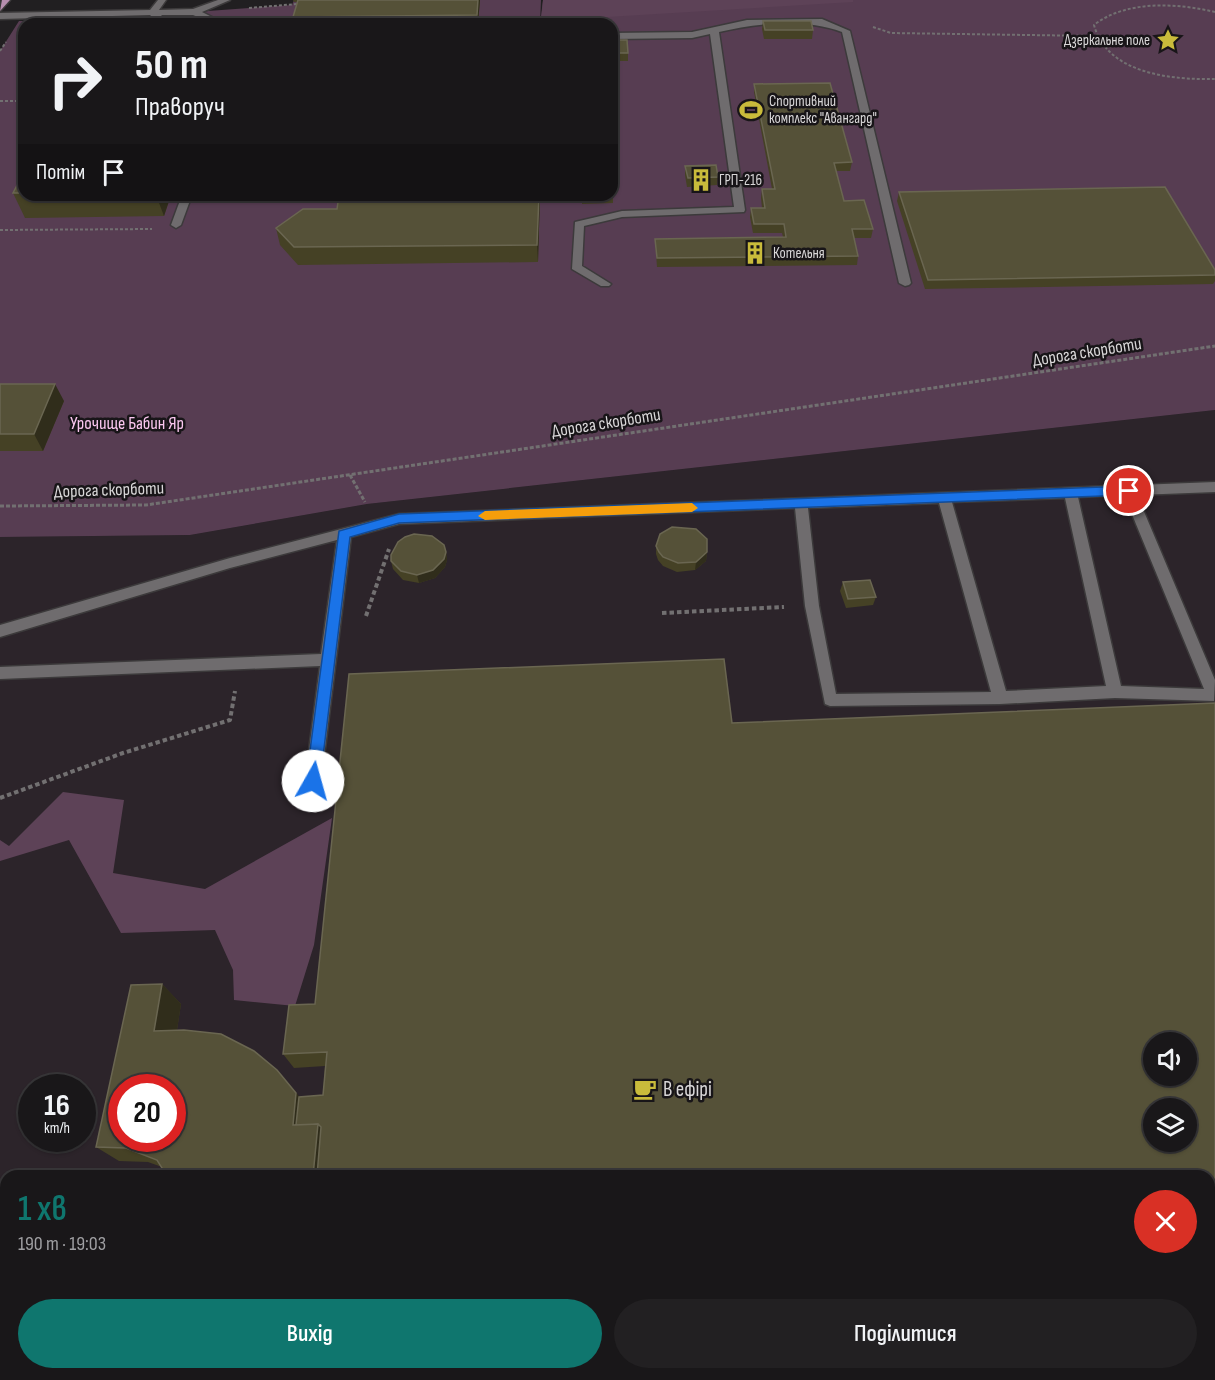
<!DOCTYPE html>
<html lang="uk">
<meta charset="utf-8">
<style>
body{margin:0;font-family:"Sofia Sans Condensed",sans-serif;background:#222022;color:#f1f3f6;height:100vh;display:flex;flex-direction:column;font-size:22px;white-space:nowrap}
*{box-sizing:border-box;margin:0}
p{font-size:20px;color:#9f9fa2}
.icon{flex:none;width:33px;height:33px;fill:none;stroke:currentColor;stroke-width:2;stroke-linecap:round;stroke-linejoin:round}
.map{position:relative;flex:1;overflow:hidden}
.drawer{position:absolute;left:0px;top:1170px;width:1215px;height:210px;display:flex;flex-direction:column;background:#191719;border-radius:18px 18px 0 0;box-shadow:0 2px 4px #0004,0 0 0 2px #373638}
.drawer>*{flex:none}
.hud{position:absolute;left:18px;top:18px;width:600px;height:183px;border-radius:18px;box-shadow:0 2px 4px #0004,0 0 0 2px #373638;background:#191719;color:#f1f3f6;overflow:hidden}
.fabs{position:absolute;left:1143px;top:1032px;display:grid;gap:12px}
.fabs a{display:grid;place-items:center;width:54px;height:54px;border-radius:50%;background:#191719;box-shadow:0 2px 4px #0004,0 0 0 2px #373638;font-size:30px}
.speed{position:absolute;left:18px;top:1074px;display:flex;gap:12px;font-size:30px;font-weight:700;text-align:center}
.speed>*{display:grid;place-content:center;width:78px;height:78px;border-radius:50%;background:#191719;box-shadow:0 2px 4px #0004,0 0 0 2px #373638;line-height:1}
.speed small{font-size:15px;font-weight:400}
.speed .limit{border:9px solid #d22;background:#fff;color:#111}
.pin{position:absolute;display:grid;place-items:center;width:51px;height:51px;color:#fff;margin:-26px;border:3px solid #fff;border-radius:50%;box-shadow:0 2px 6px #0007}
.me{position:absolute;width:66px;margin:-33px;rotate:7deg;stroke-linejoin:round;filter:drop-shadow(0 0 4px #0008)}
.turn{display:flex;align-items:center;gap:21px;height:126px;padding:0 18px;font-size:27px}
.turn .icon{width:78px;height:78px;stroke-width:2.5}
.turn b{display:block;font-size:42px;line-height:51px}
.then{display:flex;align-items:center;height:57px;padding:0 18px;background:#0003;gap:12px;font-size:22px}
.round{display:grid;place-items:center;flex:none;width:63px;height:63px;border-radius:32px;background:#222022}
.overview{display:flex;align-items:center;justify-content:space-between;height:102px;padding:0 18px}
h1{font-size:36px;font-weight:600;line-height:45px;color:#0f766e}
.action{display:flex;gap:12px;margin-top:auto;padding:12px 18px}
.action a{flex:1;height:69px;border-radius:36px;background:#0f766e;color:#fff;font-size:24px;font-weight:600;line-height:69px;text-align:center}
.action a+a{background:#222022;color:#f1f3f6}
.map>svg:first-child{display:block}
.built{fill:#2c242a;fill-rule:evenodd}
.green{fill:#573d52}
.forest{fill:#5d4257}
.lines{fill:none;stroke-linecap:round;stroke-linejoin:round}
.minor-casing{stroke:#3c3a3b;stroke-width:3}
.major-casing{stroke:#3c3a3b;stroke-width:3}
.path-far2{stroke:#727071;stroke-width:2;stroke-dasharray:3 2;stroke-linecap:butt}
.path-far1{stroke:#727071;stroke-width:3;stroke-dasharray:4 2;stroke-linecap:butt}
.path{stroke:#727071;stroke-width:4;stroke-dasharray:4.5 3;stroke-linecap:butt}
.minor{fill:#6f6c6e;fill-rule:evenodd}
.major{fill:#b68eae;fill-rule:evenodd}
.wall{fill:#454125;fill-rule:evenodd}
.shaded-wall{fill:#302d1b}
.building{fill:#555138;stroke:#6a6651;stroke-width:1.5;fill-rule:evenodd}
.route{fill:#1a73e8;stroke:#114b97;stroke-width:1.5}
.slow{fill:#f59e0b}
.labels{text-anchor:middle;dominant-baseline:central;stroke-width:5;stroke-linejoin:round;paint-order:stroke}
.far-poi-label{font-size:15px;fill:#d9d7d8;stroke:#181518;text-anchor:start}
.street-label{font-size:18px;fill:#d9d7d8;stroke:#181518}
.park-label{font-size:18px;fill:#fac6ef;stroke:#181518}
.near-poi-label{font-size:21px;fill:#d9d7d8;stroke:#181518;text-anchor:start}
</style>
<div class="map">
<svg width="1215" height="1380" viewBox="0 0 1215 1380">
<rect width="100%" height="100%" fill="#211f21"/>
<path class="built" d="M1215,410v970h-1215v-843l190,-2 177,-31zM1154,1042h32v34h-32zM32,1088h50v50h-50zM122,1088h50v50h-50zM1154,1108h32v34h-32zM6,1176h1203v198h-1203z"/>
<path class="green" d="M294,0h247l-1,24h-516v171h588v-171h-72l3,-24h672v410l-848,94 -177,31 -190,2v-486l19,-30 167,-1 8,-8 98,-7z"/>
<path class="forest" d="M543,0h310v2l-312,19z
M63,792l61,8 -11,73 92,16 127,-71 -18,127 -19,61 -61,-6 -1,-30 -18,-40 -94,3 -52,-93 -69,21v-21l9,6z"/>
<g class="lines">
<g class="minor-casing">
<path id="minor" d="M158,0h8l-7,10 34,-1 25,-9h12l-28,12 24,12h-11l-22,-9h-32l6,6 -2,3h-8l1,-2 -8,-7 -150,4v-6l150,-3z
M822,19l28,12 61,252 -2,2 -4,1 -6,-3 -57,-251c-38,-14 -84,-9 -123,0l26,178 -1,2 -122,5 -38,9 -2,40 29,18 -2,2h-8l-29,-17 3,-47 47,-11 112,-4 -24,-173 -18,4 -80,1v-6l80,-1 55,-12z
M182,195h10l-11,30 -5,3 -5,-3z
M1215,482v10l-78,3 78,185 -1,21 -99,-3 -115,6 -170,2 -5,-2 -20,-98 -10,-98 -396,16 -48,13 -30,244 -2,5 -6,2 -6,-2 -2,-5 15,-115 -320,13v-12l321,-13 16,-114 -107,28 -230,69v-12l230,-67 169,-44zM1124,495l80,194 -83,-3 -43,-189zM1065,498l41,188 -100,5 -54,-189zM939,503l52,189 -155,2 -17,-88 -11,-98z"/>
</g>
<g class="major-casing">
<path id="major" d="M2,0h8l-10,11z"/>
</g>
<path class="path-far2" d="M249,8l48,-4 1,-2
M1215,12c-38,-9 -89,-12 -121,13 13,49 78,55 121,54
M873,27l18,6 204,3
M0,51l6,-9
M0,101h24
M0,230l152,-1"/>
<path class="path-far1" d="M350,475l15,27
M0,506l146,-1 1069,-159"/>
<path class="path" d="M662,613l122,-6
M366,616l23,-67
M0,798l123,-45 107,-33 5,-29"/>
<use href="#minor" class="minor"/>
<use href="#major" class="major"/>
</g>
<path class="wall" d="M293,0h187l-2,23 -63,1h-120l-2,-7 5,-15h-4z
M763,21l50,9 -1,9h-48l-2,-10z
M612,40l16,13v8h-16z
M754,84l98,78 -2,9h-14l8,30 29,28 -2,9h-17l4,18 -1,9 -200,2 -2,-28 128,-2 -1,-4h-29l-3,-16 1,-9h11l-1,-10 1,-9h10l-18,-97z
M685,166l33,11 -1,8 -30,2 -2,-12z
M24,172v23h147l-7,21 -139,2 -12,-25z
M899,192l316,78v11l-2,3 -288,5 -28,-88z
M317,195h223l-2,67 -240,3 -18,-20 -4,-17 61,-19 2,-12 -22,1z
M582,195h31v8l-31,1z
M0,384l64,17 -21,50h-43z
M656,546l51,6 -1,9 -11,9 -18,2 -14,-6 -5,-6 -2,-6z
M446,552l1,8 -2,7 -10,11 -16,5 -16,-3 -10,-11 -2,-8z
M843,582l33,15 -3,8 -27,3 -6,-17z
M724,659l8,64 483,-20v677h-921l1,-3 -20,1 -2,2h-227l1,-6h1162v-198h-1042l-5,-9 -14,-5 -29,-1 -23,-14 35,-162 31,-1 19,20 -4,26h7l37,4 33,17 23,19 22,27 24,-2 2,-29 -31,2 -11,-14 6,-49 26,-1 34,-330zM1154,1042h32v34h-32zM122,1088h50v50h-50zM1154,1108h32v34h-32z"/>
<path class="shaded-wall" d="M478,0h2l-2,23 -1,-8z
M156,195h15l-7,21z
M539,195h1l-2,67 -1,-17z
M55,384l9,17 -21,50 -9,-17z
M446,552l1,8 -2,7 -10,11 -16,5 -2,-8z
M707,552l-1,9 -11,9 1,-8z
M162,984l19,20 -7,45 -20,-18z
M277,1070l33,39 -2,19 -15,-3z
M318,1124l13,15 -3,37h-15z
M257,1374h17l-13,1 14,3 -2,2h-22z"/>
<path class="building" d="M298,0h180l-1,15 -184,2z
M763,21h48l2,9h-48z
M612,40h15l1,13h-16z
M830,83l22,79 -18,1 10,38 20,-1 9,29h-21l6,27 -201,2 -2,-19 131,-2 -2,-13h-30l-3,-16h14l-3,-19h13l-21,-105z
M716,165l2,12 -30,1 -3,-12z
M24,172v21h-11z
M1165,187l50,83v5l-287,5 -29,-88z
M339,195h200l-2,50 -243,2 -18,-19 27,-19h34z
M0,384h55l-21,50h-34z
M672,527l24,2 11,10v13l-11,10 -18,1 -15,-6 -4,-5 -3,-6 4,-12z
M414,534l18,2 12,9 2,7 -2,7 -11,11 -16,5 -16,-4 -10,-10v-6l7,-13 7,-5z
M870,580l6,17 -28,2 -5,-17z
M724,659l8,64 483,-20v677h-921l1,-6h914v-198h-892l4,-49 -3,-3 -22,1 3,-28 24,-2 4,-43 -44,2 6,-49 26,-1 34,-330zM1154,1042h32v34h-32zM1154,1108h32v34h-32z
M162,984l-8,47 30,-1 37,4 33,17 23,19 19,23 -3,32 25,-1 -5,52h-146l-10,-16 -31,-12 -30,-1 35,-162zM122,1088h50v50h-50z
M6,1294v62l-3,-2 -3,-5v-52z
M47,1374h210l-6,6h-205z"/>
<path class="route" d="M1129,486l6,5 -6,4 -730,28 -49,14 -30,244 -2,5 -5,1 -5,-1 -2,-5 33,-250 60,-17z"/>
<path class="slow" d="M692,503l6,5 -6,4 -207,8 -7,-4 7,-5z"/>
<defs>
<g id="sight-bare" transform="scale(1.8)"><path d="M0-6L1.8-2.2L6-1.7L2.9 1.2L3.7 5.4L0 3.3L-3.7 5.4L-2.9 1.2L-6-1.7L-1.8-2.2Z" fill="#c9bb3b" stroke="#181518" stroke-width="2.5" paint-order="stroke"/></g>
<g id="stadium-bare" transform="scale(1.8)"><path d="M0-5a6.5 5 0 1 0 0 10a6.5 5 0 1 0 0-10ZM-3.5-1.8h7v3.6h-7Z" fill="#c9bb3b" stroke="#181518" stroke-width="2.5" paint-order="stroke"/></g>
<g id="building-bare" transform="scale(1.8)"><path d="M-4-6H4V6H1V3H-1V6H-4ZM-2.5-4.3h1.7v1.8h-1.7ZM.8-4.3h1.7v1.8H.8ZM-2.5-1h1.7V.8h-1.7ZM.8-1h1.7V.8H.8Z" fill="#c9bb3b" stroke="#181518" stroke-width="2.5" paint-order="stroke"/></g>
<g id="cafe-bare" transform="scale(1.8)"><path d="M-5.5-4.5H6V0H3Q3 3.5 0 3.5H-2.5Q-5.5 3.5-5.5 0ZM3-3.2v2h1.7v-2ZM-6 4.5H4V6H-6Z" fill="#c9bb3b" stroke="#181518" stroke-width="2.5" paint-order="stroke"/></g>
</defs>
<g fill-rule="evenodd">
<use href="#sight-bare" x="1168" y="40"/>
<use href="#stadium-bare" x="751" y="110"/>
<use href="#building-bare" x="701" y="180"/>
<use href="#building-bare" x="755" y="253"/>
<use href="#cafe-bare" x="645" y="1089"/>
</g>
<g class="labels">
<g class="far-poi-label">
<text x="1150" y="40" text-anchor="end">Дзеркальне поле</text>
<text x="769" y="101">Спортивний<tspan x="769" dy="17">комплекс "Авангард"</tspan></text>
<text x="719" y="180">ГРП-216</text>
<text x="773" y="253">Котельня</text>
</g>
<g class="street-label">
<text transform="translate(1087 352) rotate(-9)">Дорога скорботи</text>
<text transform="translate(606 423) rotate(-9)">Дорога скорботи</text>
<text transform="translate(109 490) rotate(-2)">Дорога скорботи</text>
</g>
<g class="park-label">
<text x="127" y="423">Урочище Бабин Яр</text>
</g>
<g class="near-poi-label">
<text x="663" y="1089">В ефірі</text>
</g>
</g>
</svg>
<div class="fabs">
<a><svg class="icon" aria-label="sound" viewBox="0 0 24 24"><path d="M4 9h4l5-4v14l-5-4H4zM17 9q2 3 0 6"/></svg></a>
<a><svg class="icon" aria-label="layers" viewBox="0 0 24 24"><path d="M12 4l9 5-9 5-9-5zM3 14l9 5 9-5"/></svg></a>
</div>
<div class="speed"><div>16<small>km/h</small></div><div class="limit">20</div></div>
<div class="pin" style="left:1129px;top:491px;background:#d93025"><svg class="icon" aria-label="arrive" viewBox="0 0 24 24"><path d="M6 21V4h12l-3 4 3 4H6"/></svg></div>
<svg class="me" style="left:313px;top:781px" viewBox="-20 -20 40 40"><circle r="19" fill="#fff"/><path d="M0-13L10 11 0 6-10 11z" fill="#1a73e8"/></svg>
<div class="hud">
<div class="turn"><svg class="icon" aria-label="right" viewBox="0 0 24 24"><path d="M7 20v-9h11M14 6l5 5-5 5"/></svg><div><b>50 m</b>Праворуч</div></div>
<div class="then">Потім<svg class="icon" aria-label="arrive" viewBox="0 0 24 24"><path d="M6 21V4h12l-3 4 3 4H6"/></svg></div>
</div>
<section class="drawer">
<div class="overview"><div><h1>1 хв</h1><p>190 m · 19:03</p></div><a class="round" style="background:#d93025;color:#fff"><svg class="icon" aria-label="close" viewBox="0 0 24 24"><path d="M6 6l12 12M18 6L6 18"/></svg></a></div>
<div class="action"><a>Вихід</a><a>Поділитися</a></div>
</section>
</div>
